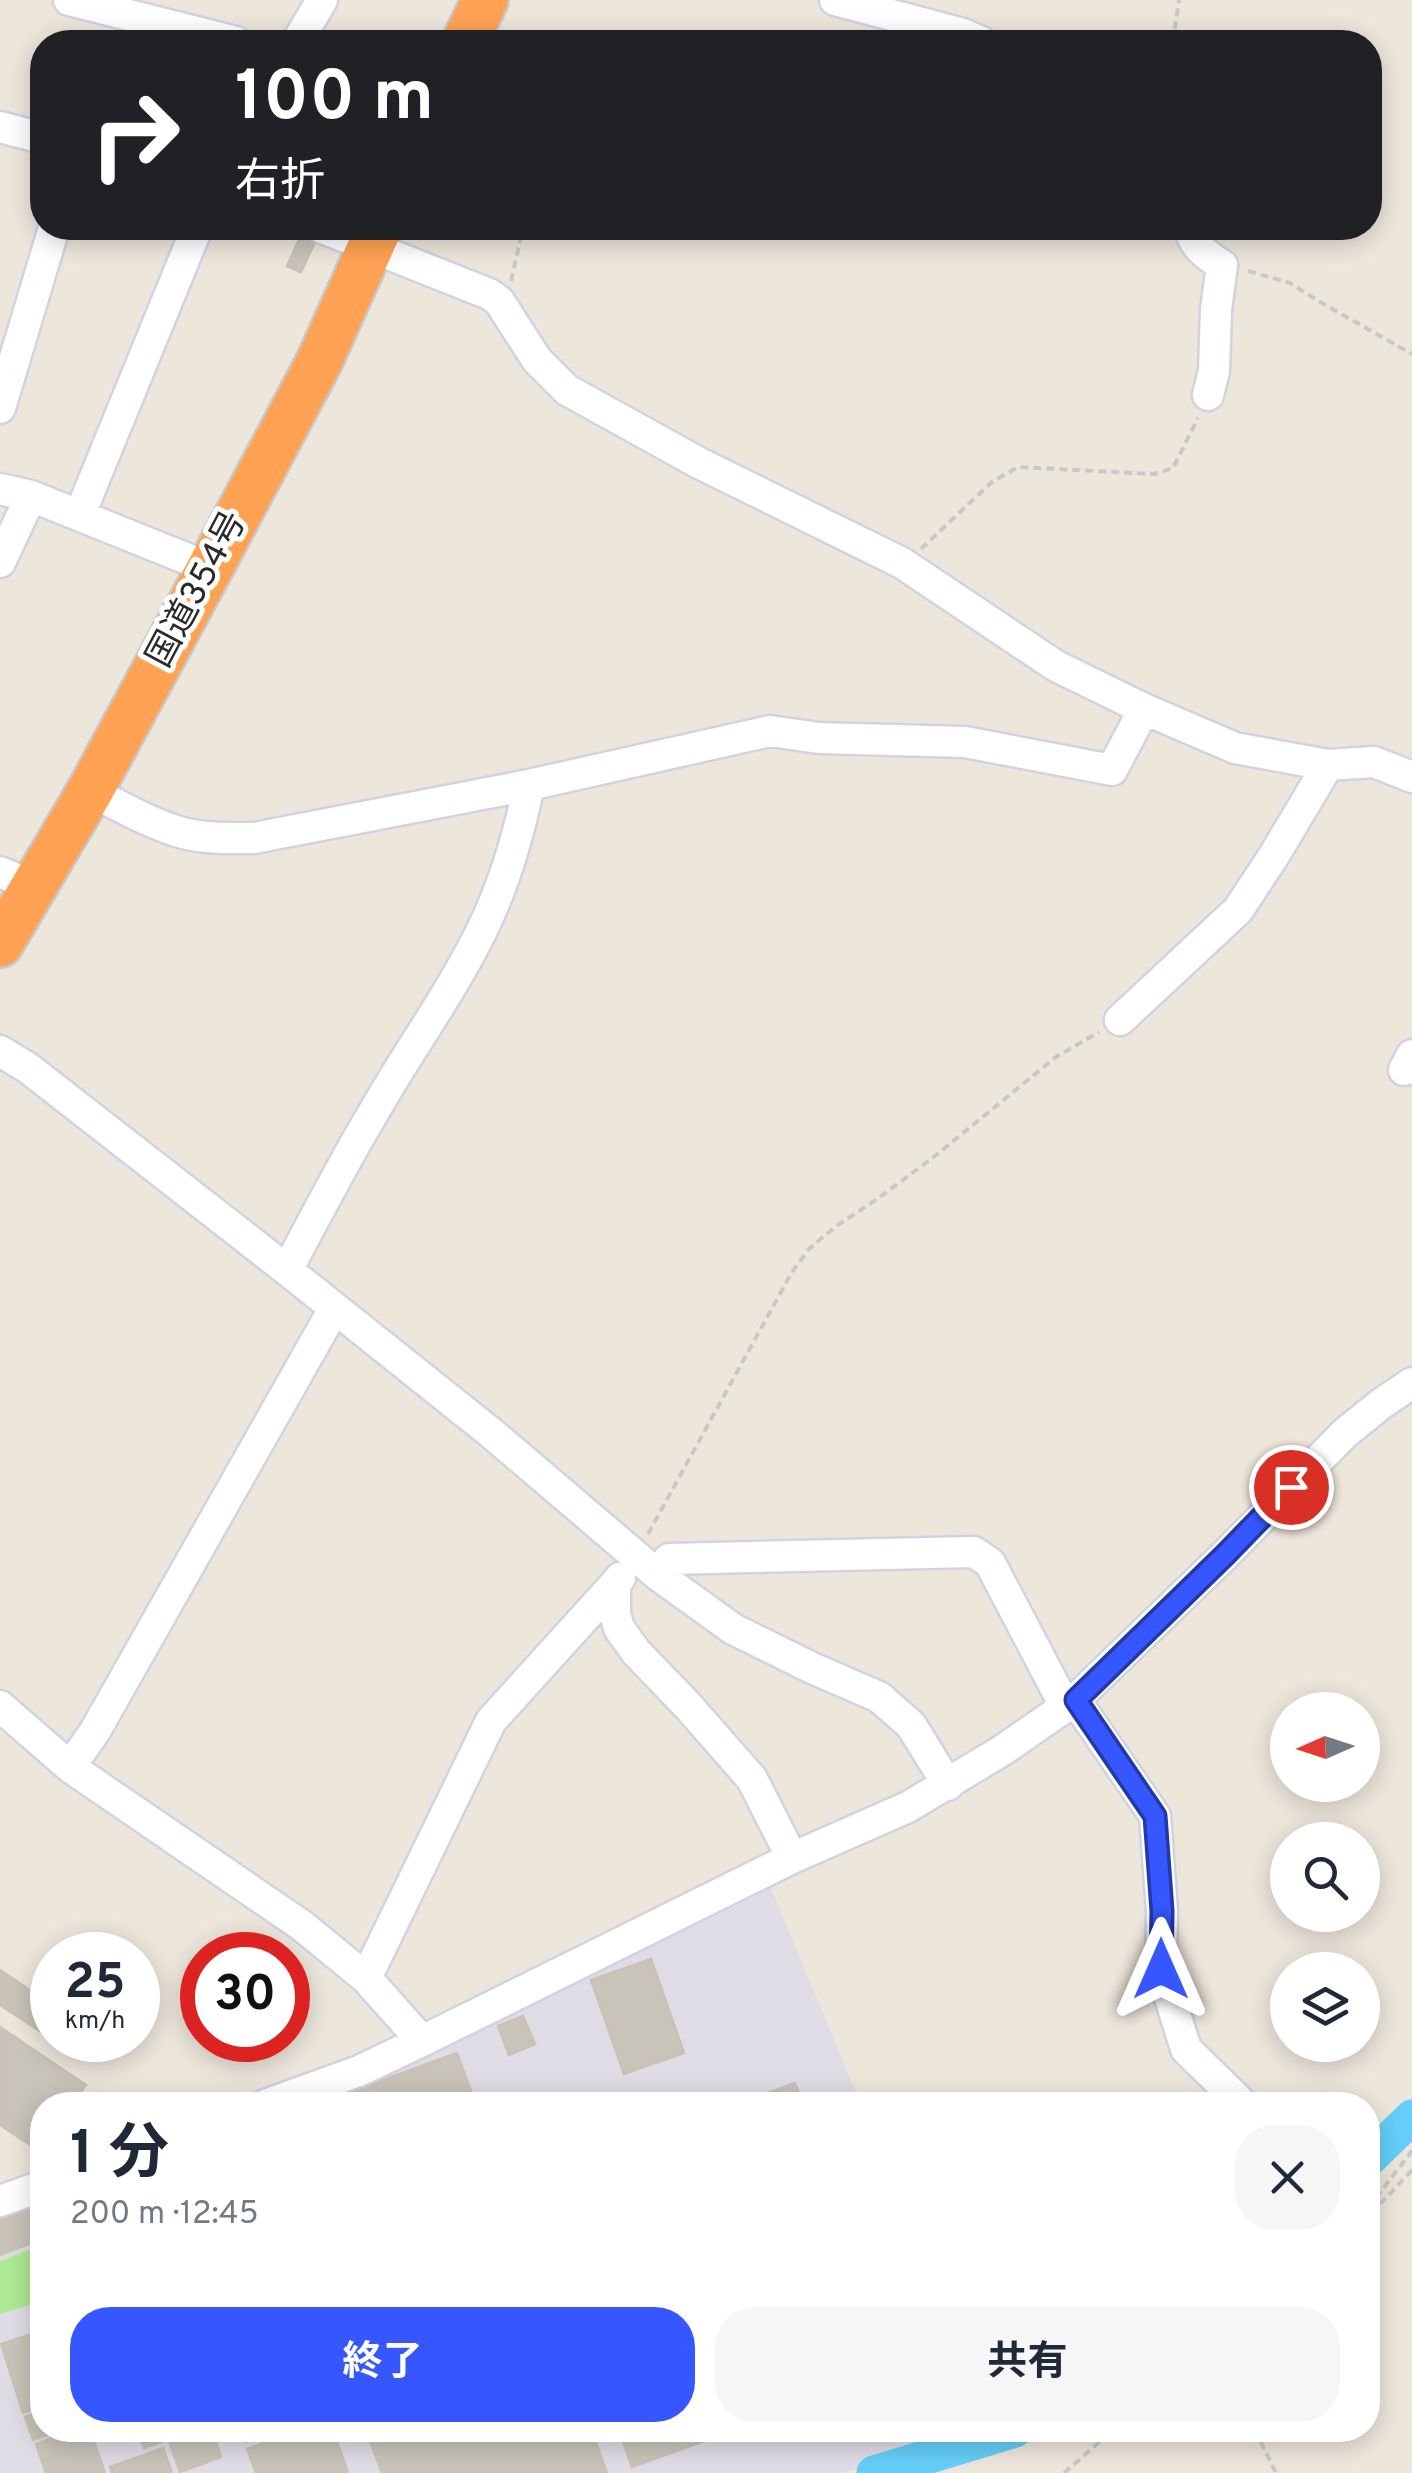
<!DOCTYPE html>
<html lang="ja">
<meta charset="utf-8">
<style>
body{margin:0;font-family:Overpass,"Noto Sans JP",sans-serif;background:#f6f6f7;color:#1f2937;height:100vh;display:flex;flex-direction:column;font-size:38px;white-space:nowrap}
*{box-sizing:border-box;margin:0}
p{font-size:32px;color:#747a83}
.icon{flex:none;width:55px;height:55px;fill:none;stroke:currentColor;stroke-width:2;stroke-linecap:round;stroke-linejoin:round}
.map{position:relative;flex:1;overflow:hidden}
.drawer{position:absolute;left:30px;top:2092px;width:1350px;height:350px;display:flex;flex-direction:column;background:#fff;border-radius:40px;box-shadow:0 5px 25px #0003}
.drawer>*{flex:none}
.banner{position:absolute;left:30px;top:30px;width:1352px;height:210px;border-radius:40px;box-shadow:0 5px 25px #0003;background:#202124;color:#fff;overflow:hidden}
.needle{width:65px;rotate:267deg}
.tools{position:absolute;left:1270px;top:1692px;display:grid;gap:20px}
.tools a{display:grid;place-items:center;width:110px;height:110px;border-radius:50%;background:#fff;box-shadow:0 5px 25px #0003;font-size:50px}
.speed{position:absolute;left:30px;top:1932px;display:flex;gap:20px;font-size:50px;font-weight:700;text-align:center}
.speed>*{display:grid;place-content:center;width:130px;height:130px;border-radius:50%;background:#fff;box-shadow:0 5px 25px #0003;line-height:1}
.speed small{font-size:25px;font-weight:400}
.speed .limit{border:15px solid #d22;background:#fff;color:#111}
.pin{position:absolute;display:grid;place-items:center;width:85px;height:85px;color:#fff;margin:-42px;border:5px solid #fff;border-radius:50%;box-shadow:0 2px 10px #0007}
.me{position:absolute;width:110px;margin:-55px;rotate:0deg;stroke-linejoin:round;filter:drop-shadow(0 0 8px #0008)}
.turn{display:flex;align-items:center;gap:35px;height:210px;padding:0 40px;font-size:45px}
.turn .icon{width:130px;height:130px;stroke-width:2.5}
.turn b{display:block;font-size:70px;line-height:85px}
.round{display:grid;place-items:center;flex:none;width:105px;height:105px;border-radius:40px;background:#f6f6f7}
.head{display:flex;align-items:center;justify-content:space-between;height:170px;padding:0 40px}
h1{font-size:60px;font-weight:700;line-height:75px}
.cta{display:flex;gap:20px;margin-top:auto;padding:20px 40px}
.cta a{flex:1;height:115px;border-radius:40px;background:#3657ff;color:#fff;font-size:40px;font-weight:700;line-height:115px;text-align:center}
.cta a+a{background:#f6f6f7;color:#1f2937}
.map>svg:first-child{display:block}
.industrial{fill:#dfdce5}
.green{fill:#aee993}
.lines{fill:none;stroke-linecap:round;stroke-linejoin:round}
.river{stroke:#65cef8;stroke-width:35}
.building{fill:#c8c4ba;stroke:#c9c2b4;stroke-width:2.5}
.minor-casing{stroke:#d0d3e4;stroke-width:35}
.highway-casing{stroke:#c8c8c8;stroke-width:50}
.path{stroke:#c8c8c8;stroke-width:4;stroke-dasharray:8 5;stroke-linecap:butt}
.minor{stroke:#fff;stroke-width:30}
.highway{stroke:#ffa254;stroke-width:45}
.route-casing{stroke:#2339a6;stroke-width:25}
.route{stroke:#3657ff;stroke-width:18}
.labels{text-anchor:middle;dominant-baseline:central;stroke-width:10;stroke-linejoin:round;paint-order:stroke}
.street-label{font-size:35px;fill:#2a2a2a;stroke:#fff}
</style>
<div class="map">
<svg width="1412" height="2473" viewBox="0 0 1412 2473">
<rect width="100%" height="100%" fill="#ede6db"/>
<path class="industrial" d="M770,1886l91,219h-573l70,-25z
M42,2194v236h896l-15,10 -79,33h-844v-264z"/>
<path class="green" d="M42,2245v15l-11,4 11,37 -42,13v-53z"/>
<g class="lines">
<path class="river" d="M1368,2160l44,-43
M874,2473l141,-43"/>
</g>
<path class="building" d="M302,233l14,7 -15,32 -14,-6z
M651,1959l33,94 -60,21 -33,-94z
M0,1970l52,35v34l-52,-34z
M523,2016l12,28 -26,11 -11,-29z
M0,2027l86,58 -16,20h-28v34l-7,9 -35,-23z
M457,2053l19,52h-162z
M795,2083l8,22h-68z
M42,2201v38l-42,16v-38z
M42,2331v75l-19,7 -22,-69z
M42,2411v19h19l-28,10 -8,-23z
M75,2430h15l15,43h-59l-10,-29z
M137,2430h22l5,11 -20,7z
M165,2430h47l9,27 -41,15z
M241,2430h37l-33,12z
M300,2430h33l15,43h-92l-9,-24z
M366,2430h225l16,43h-225z
M619,2430h116l-103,37z
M163,2448l9,25h-60l-2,-6z"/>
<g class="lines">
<g class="minor-casing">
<path id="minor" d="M69,0l167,42
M835,0l128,34 18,8
M297,42l25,-42
M0,127l42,11
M323,228l166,66 10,7 38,59 30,30 132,73 203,100 154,103 88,43 91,39 93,17 46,-3 38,15
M1190,228c3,18 17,28 32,37l-6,45 -2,61 -6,24
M0,408l54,-180
M0,489l31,7 179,72
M80,514l117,-286
M0,562l31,-66
M90,791c30,15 61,33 93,42 23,6 47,5 71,5l275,-53 241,-54 49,7 146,4 147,28 32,-61
M0,872l35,15
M1120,1020l118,-110 35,-53 55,-92
M0,1051l28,17 259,202 203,162 168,143 75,54 79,39 67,29 32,28 37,60
M1404,1070l8,-15
M287,1270c28,-52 55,-105 85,-155 35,-62 78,-120 110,-185 22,-45 37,-96 47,-145
M658,1575l11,-16 305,-7 16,11 75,143
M620,1578l-5,6v30l4,14 17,24 52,54 64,73 40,79
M1075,1700l80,116 7,95 -1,58 25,80 57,56
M0,1706l70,61 231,158 65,53 56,63
M70,1767l25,-36 239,-422
M366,1978l125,-257 124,-137
M265,2105l94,-34 63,-30 370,-183 116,-51 95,-57 72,-50 150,-145 120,-122 36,-29 31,-21
M0,2201l42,-15"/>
</g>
<g class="highway-casing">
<path id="highway" d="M465,42l20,-42
M0,944l90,-153 120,-223 109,-206 60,-134"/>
</g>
<path class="path" d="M1173,42l6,-42
M1248,271l42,12 30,19 92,52
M511,281l12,-53
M921,549l71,-67 26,-15 136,7 19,-6 25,-50
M648,1534l144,-262 17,-23 26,-22 45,-30 55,-41 121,-99 43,-25
M1368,2208l44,-57
M1368,2210l15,-9 29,-31
M1255,2430l21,43
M1064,2473l49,-43"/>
<use href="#minor" class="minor"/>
<use href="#highway" class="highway"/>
</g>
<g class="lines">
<g class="route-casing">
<path id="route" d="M1161,1969l1,-58 -7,-95 -79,-116 149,-145 66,-68"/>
</g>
<use href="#route" class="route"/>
</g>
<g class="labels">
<g class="street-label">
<text transform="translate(198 590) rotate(-62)">国道354号</text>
</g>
</g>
</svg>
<div class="tools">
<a><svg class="needle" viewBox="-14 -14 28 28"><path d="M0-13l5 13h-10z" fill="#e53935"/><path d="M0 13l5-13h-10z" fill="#747a83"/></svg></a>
<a><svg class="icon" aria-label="search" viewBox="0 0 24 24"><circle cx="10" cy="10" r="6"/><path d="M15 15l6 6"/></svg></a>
<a><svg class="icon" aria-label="layers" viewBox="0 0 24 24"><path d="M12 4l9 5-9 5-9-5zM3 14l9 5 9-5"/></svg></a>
</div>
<div class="speed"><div>25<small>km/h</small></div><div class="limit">30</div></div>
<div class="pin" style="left:1291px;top:1487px;background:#d93025"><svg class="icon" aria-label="arrive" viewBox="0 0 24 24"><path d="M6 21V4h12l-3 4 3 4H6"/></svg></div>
<svg class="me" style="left:1161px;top:1969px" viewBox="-20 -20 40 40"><path d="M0-17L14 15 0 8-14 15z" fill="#3657ff" stroke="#fff" stroke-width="4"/></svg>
<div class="banner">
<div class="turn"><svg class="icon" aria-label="right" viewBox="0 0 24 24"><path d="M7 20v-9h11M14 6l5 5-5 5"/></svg><div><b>100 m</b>右折</div></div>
</div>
<section class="drawer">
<div class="head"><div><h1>1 分</h1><p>200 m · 12:45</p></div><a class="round"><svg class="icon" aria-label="close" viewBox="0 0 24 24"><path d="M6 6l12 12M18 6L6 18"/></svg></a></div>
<div class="cta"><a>終了</a><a>共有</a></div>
</section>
</div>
